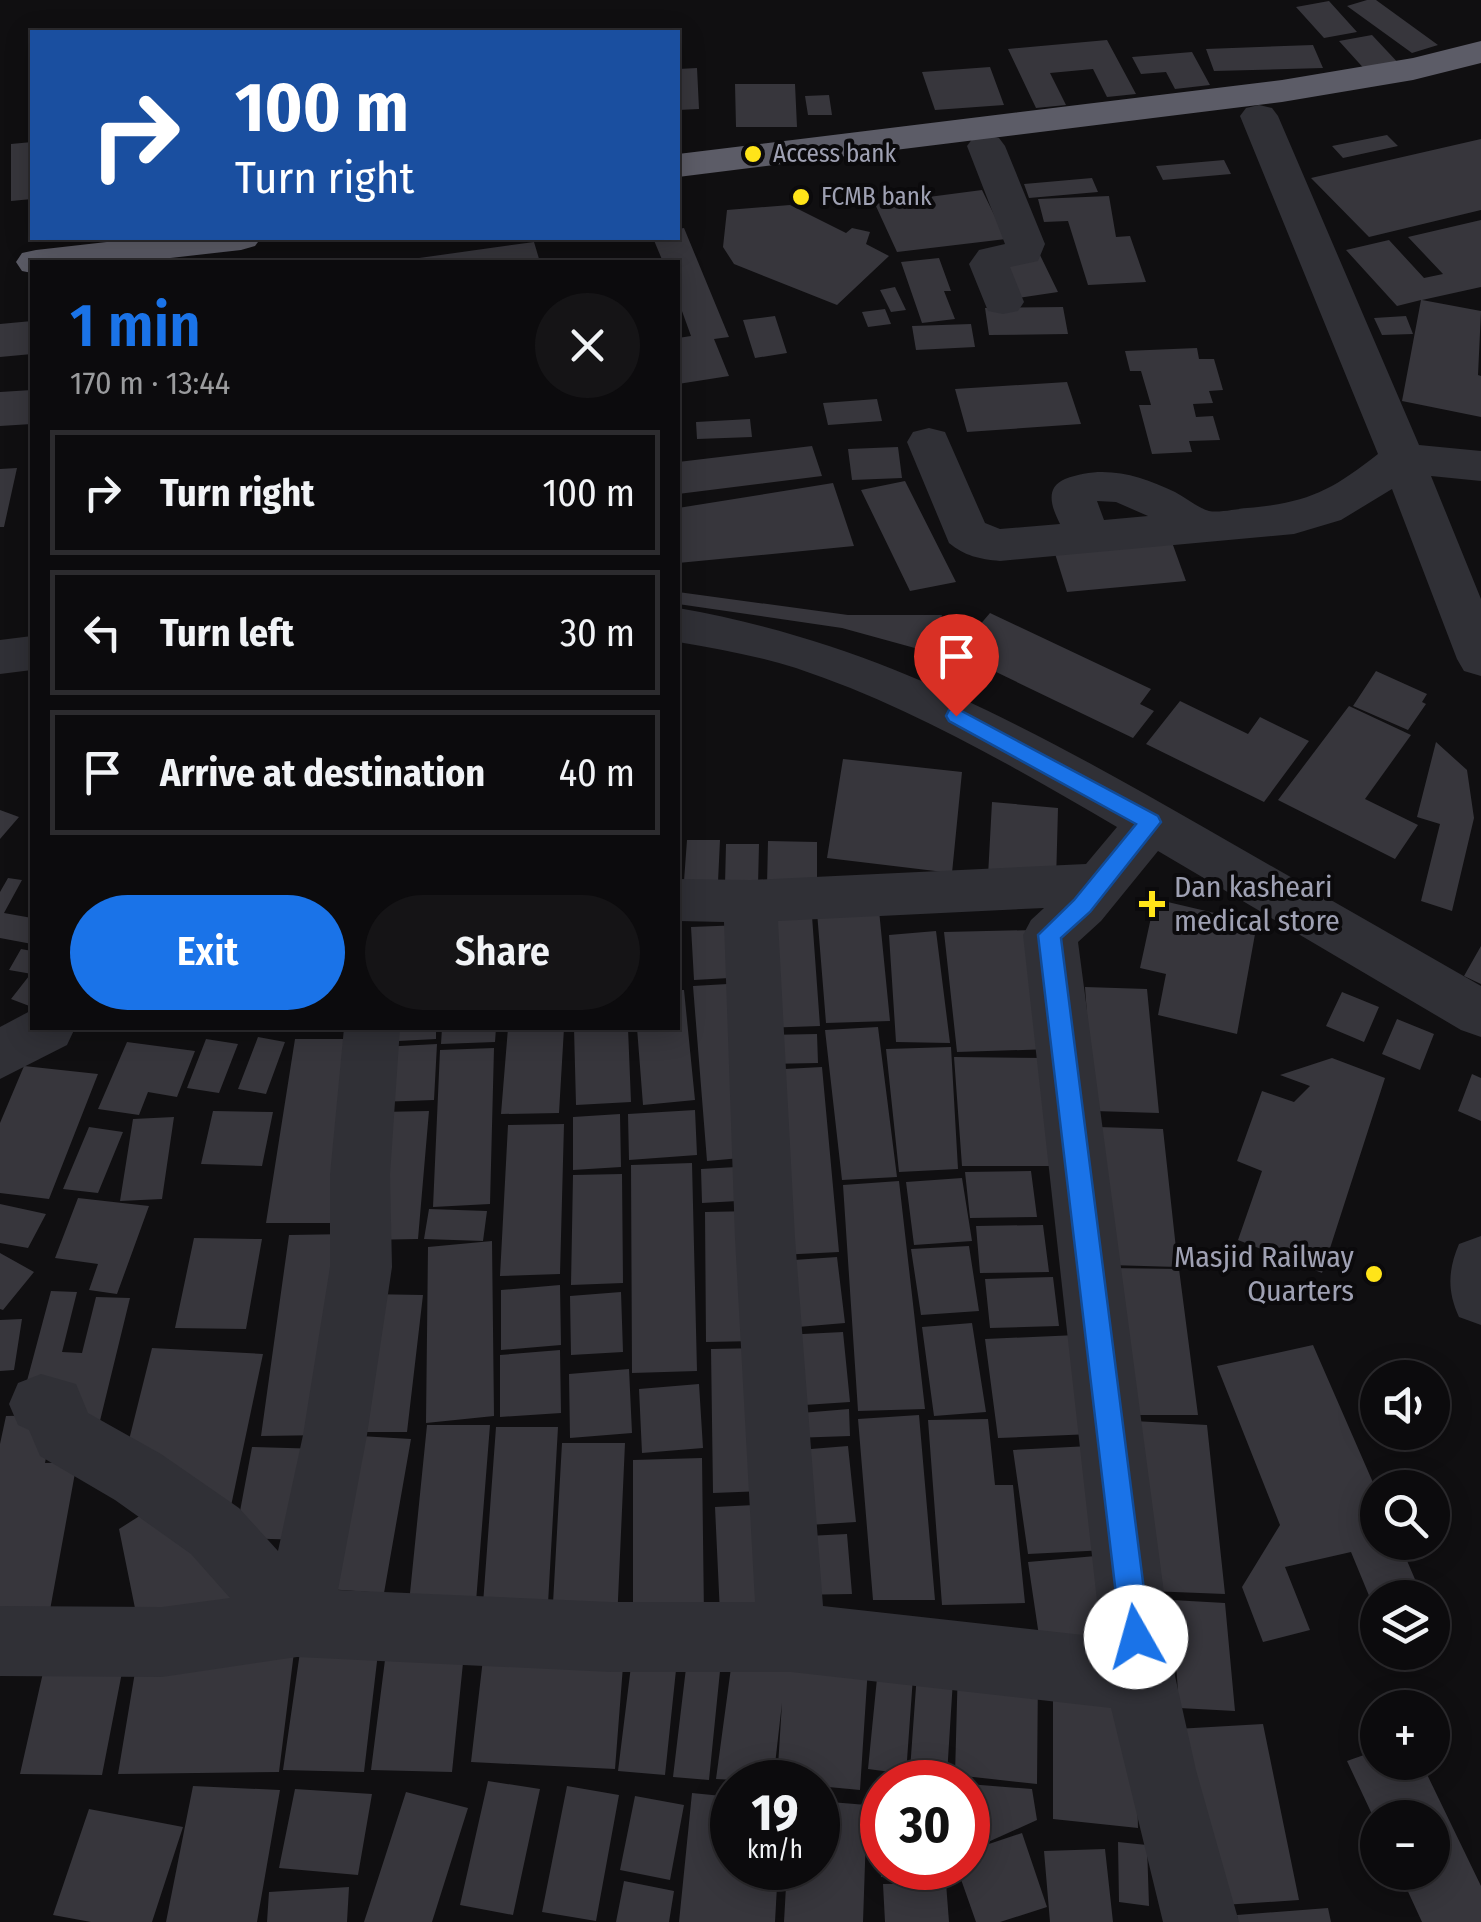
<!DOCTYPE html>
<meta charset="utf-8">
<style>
body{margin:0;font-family:"Fira Sans Condensed",sans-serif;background:#151416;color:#f1f3f6;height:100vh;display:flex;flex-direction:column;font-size:38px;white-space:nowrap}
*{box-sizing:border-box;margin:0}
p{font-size:32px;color:#9a9b9d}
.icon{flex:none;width:55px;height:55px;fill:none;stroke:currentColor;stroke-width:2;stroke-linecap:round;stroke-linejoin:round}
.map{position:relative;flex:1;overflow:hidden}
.details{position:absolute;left:30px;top:260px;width:650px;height:770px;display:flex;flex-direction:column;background:#0c0b0d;border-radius:0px;box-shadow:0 5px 25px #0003,0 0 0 2px #2c2b2e}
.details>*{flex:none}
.top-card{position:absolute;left:30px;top:30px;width:650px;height:210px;border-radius:0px;box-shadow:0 5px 25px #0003,0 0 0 2px #2c2b2e;background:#1a4fa0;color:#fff;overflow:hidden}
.controls{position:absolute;left:1360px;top:1360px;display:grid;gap:20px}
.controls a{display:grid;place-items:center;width:90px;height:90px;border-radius:50%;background:#0c0b0d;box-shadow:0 5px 25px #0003,0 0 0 2px #2c2b2e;font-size:50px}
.speed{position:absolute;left:710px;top:1760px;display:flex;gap:20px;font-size:50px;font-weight:700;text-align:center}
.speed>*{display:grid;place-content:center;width:130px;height:130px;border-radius:50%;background:#0c0b0d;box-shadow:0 5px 25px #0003,0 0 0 2px #2c2b2e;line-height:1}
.speed small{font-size:25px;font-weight:400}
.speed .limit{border:15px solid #d22;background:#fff;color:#111}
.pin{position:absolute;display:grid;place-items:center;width:85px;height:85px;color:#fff;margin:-102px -42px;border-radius:50% 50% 50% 0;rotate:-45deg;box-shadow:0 0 10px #0007}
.pin .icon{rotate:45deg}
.me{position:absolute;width:110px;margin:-55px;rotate:353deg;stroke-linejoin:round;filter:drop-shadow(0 0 8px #0008)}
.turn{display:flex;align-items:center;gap:35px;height:210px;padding:0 40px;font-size:45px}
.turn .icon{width:130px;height:130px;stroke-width:2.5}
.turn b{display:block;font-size:70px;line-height:85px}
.round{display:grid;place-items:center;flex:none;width:105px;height:105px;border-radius:52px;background:#151416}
.headline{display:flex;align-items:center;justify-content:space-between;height:170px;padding:0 40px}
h1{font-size:60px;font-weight:600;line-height:75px;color:#1a73e8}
.button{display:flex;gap:20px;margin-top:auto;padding:20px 40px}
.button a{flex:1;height:115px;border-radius:60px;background:#1a73e8;color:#fff;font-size:40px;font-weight:600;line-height:115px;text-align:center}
.button a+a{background:#151416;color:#f1f3f6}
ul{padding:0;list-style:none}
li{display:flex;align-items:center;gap:30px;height:125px;margin:0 20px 15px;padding:0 20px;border:5px solid #2c2b2e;border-radius:0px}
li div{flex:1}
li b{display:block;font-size:38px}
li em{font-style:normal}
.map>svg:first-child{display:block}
.building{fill:#37363c}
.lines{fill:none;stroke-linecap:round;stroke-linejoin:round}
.minor{fill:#303036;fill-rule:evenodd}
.highway{fill:#5c5c67;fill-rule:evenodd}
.route{fill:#1a73e8;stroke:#114b97;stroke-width:2.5}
.poi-dot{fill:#ffe419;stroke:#0b0a0c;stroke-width:4}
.labels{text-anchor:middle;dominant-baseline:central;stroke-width:8;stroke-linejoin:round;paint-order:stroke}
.far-poi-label{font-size:25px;fill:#9fa1b3;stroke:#0b0a0c;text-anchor:start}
.poi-label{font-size:30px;fill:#9fa1b3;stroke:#0b0a0c;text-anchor:start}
</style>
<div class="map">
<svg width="1481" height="1922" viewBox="0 0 1481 1922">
<rect width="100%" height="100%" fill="#100f11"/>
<path class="building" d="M1367,0h9l62,45 -26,8 -65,-47z
M1329,1l28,31 -33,6 -28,-31z
M1372,35l30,32 -34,6 -29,-32z
M1107,40l29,54 -29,3 -14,-28 -43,4 16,32 -30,3 -28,-59z
M1313,45l10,23 -109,3 -8,-22z
M1192,52l18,33 -35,4 -9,-17 -25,2 -9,-17z
M990,67l14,38 -69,5 -13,-38z
M697,68l2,41 -21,1v-41z
M735,84h60l2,43h-61z
M829,95l3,20h-24l-3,-19z
M1387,135l11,11 -55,12 -11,-12z
M1481,139v71l-112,27 -58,-59z
M32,142v57l-21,2v-57z
M1224,160l7,14 -68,6 -7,-14z
M1092,178l6,14 -69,6 -5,-14z
M982,190l24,49 -109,13 -22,-48z
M1109,196l7,41 14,-1 16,46 -58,3 -20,-64 -24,1 -6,-23z
M790,205l56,28 6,-5 18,4 -4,12 23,12 -52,49 -103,-41 -11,-17 4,-37z
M1481,220v67l-59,13 59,11 -3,64 3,1v41l-79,-16 19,-101 -24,6 -51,-56 43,-10 35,38 19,-4 -35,-37z
M684,228l45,109 -15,2 15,37 -51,8v-46l13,-2 -13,-36v-38h-15l-10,-24h25v-9z
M534,242l6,20h-120l-1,-4z
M1040,255l18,37 -40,6 -18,-38z
M939,258l12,33h-7l11,28 -33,4 -21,-61z
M895,287l11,23 -15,2 -11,-22z
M1063,307l5,27 -79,1 -4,-27z
M885,309l6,15 -23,3 -6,-15z
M775,316l12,37 -32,5 -12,-38z
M1406,316l7,18 -31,1 -8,-17z
M32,321v33l-32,3v-33z
M971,324l4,23 -59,3 -4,-24z
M1197,348l2,11h15l9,31 -14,1 4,12 -20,1 3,13 17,-1 7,24 -31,1 3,11 -40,2 -13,-49h12l-10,-34h-11l-5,-20z
M1067,382l14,42 -114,8 -12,-43z
M32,390v34l-32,2v-34z
M877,399l5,22 -54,4 -5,-22z
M750,419l2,18 -55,2 -1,-17z
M812,446l10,30 -144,18v-32z
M898,447l4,31 -50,2 -4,-31z
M17,468l-13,59h-4v-58z
M905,481l51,101 -46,9 -49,-101z
M833,483l21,63 -176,17v-55z
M1169,534l17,47 -119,11 -15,-48z
M678,592l170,23h94l-9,38 -91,-25 -164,-24z
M990,613l161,76 -11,15 14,7 -21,27 -191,-92 22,-26 14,7z
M1376,671l51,23 -5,8 4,2 -18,26 -55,-24z
M1180,701l68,33 12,-17 49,24 -45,61 -118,-58z
M1349,706l62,29 -46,64 53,26 -23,34 -117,-59z
M1436,742l31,28 7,48 -22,93 -31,-10 19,-77 -23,-7z
M843,759l119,13 -10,101 -125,-15z
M992,802l66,6 -2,74 -68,-6z
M0,810l19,7 -19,22z
M687,840h33l-2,42 -34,-1z
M768,841l49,1v43h-50z
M726,844h33l-1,42 -33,-1z
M8,878l14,2 -18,33 28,5v26l-32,-6v-46z
M1155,899l102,24 -20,111 -79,-19 8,-41 -26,-6z
M879,910l11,111 -64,2 -9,-111z
M812,916l8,110 -59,2 -5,-110z
M742,925l5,52 -53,3 -3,-53z
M1034,930l18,119 -95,3 -13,-120z
M936,931l14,112 -54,-1 -7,-107z
M1481,946v38l-17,-8z
M21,949l11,2v23l-23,-4z
M29,976l3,1v30l-21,-8z
M745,983l7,174 -45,4 -14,-175z
M1085,987l62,2 12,124 -65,-2z
M678,990h6l11,110 -52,5 -6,-77h41z
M1342,992l37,15 -15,35 -38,-16z
M1397,1019l37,15 -14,36 -38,-16z
M878,1027l19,150 -55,3 -17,-150z
M283,1028h73l-1,4 -72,-1z
M381,1028h55v11l-56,3z
M442,1028h54l-1,14 -54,2z
M508,1028h56l-5,85 -58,1z
M574,1028h54l3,74 -55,3z
M817,1034l1,29 -51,1 -2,-29z
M258,1037l27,5 -19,52 -28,-5z
M206,1039l32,5 -19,49 -32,-5z
M295,1039h71l-25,184h-75z
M127,1042l68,9 -18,46 -29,-5 -9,23 -41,-6z
M437,1044l-3,56 -56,2 3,-55z
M951,1047l7,122 -59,3 -13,-123z
M494,1048l-4,156 -57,3 7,-157z
M954,1057l94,1 11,108h-97z
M1332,1058l53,20 -63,195 -84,-33 24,-69 -25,-10 25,-70 32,11 16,-16 -30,-11z
M24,1066l74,8 -49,125 -49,-6v-70z
M822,1067l17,185 -60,3 -13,-185z
M1472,1074l9,4v43l-23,-10z
M695,1110l2,45 -68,5 -1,-46z
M213,1111l60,1 -11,54 -61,-2z
M429,1111l-11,128 -52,1 14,-128z
M620,1114l1,53 -48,3v-53z
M174,1117l-12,82 -42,2 13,-82z
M564,1124l-4,150 -60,2 8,-151z
M89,1127l34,5 -25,61 -35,-4z
M1098,1127l65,2 15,138 -69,-2z
M692,1163l5,208 -65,2 -1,-208z
M754,1166l2,34 -54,3 -1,-34z
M1031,1171l6,46 -67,1 -5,-46z
M622,1174l1,109 -52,2 2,-110z
M962,1178l10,63 -58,4 -8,-63z
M899,1181l26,228 -67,2 -15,-226z
M78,1198l71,8 -32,88 -28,-4 9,-26 -43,-6z
M0,1204l46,10 -18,34 -28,-5z
M429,1209l58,2 -4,30 -59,-2z
M754,1211l3,130 -51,1 -1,-130z
M1043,1225l6,47 -69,1 -4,-47z
M351,1234l-24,201 -66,1 28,-201z
M194,1238l68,1 -16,90 -71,-1z
M492,1241l2,175 -68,7 2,-176z
M969,1246l10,65 -58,4 -10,-66z
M0,1253l34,19 -31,38 -3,-1z
M837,1257l8,66 -59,5 -6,-67z
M1109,1268l70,1 19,146h-72z
M1053,1277l6,49 -69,2 -5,-49z
M560,1285l1,60 -60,5v-60z
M51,1291l26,1 -15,60 20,1 14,-56 34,1 -32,131 -74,-37z
M621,1292l2,60 -52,3 -1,-59z
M365,1294l58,1 -16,137h-62z
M22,1319l-8,51 -14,1v-51z
M972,1323l14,89 -52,4 -12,-89z
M843,1332l7,70 -61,4 -6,-71z
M1077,1335l15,99 -94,4 -13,-99z
M1313,1345l65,149v48h21l24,56h-45l-1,17 -26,-63 -66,15 25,63 -47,12 -21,-55 38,-62 -63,-159z
M152,1348l111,6 -32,152 -105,-54z
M762,1348l5,143 -54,2 -2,-144z
M560,1350l1,63 -61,4v-62z
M629,1369l3,64 -62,5 -1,-64z
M699,1384l4,64 -61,5 -3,-64z
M849,1409l1,27 -58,2 -3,-24z
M54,1415l-9,48 32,-1 -29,159 -48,1v-178l6,-28z
M919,1415l16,185h-62l-15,-181z
M988,1419l7,66h18l12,118 -83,2 -14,-185z
M1134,1421l73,4 18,169 -76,-3z
M427,1425h63l-14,177 -67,1z
M496,1427h62l-10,177h-65z
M343,1435l68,4 -27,154 -71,-5z
M562,1443h63l-8,179 -65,-1z
M848,1446l8,76 -63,4 -7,-75z
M1090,1446l17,104 -79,4 -15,-104z
M252,1447l70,2 -16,91 -71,-2z
M702,1458l2,158 -71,2v-158z
M160,1503l92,98 -113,27 -20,-99z
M771,1504l6,107 -57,3 -5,-107z
M847,1534l5,60 -60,1 -4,-58z
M1107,1555l16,81h-84l-11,-74z
M1172,1600l53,3 10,108 -56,-3z
M294,1652l-15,120 -161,2 20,-120z
M300,1652l78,1 -14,119 -81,-2z
M386,1652l78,1 -12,119 -81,-2z
M733,1653l135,14 -8,123 -42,-4v-4h-41l5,-79 -9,79 -57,-3z
M47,1655l78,2 -23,118 -82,-1z
M879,1658l35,5 -8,111 -38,-5z
M483,1659l140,7 -8,103 -144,-7z
M918,1659l36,5 -7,111 -37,-5z
M958,1665l80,8 -1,111 -82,-9z
M631,1666l45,4 -11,105 -47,-4z
M686,1668l34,3 -11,109 -36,-3z
M1053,1694l82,8 3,126 -85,-9z
M1263,1724l36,176 -91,6 -32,-177z
M1378,1750v12h43l60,124v36h-59l-23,-50h33v-54h-54v9l-31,-66z
M488,1781l52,8 -27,126 -53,-10z
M968,1784l64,5 5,31 -69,31z
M193,1786l87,4 -23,132h-91z
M567,1786l52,9 -23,126 -54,-9z
M877,1787h5v54l-3,1z
M295,1789l77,5 -14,81 -79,-7z
M406,1792l62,16 -36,114h-68z
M692,1793l40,4v71h46l-3,54h-96z
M635,1796l49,9 -14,75 -50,-10z
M818,1801l49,4 -4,117h-79l3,-54h31z
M89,1809l94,18 -31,95h-61l-38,-7z
M1022,1833l25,74 -47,15h-24l-19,-54h11v-17z
M1118,1842l29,3 2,61 -30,-4z
M1105,1849l8,73h-63l-6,-71z
M881,1868h62l1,8 -63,1z
M624,1881l50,10 -5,31h-53z
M946,1883l3,39h-64l-2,-38z
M349,1887l-2,35h-80l2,-30z
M1328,1908l3,14h-93l-1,-7z"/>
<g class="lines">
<path class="minor" d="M1259,105l13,3 6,8 141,329 62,6v30l-50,-5 50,123v77l-17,-5 -7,-12 -65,-170 -51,31 -47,14 -294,27c-21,-2 -35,-5 -51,-18l-42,-101 6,-10 16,-4 16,4 40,91 15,6 60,-5c-8,-16 -16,-36 5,-45 38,-15 75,-4 110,13 11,6 23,16 34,19 10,2 27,-2 38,-3 60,-5 84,-17 131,-54l-138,-338 6,-8zM1097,501l19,1 32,14 -44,4z
M986,135l13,3 6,8 40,98 -7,17 -28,6 14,35 -6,9 -15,3 -15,-3 -19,-47 10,-14 26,-6 -38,-98 6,-8z
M678,608c200,35 354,121 527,220 92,53 184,105 276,158v51l-20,-7 -303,-179 -57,70 -23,21 97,734 21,94 43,152h-76l-52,-214 -320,-36h-180l-314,-15 -135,20 -162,-1v-70l162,1 68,-9 -39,-44 -76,-54 -75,-44 -11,-26 -11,-5 -9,-21 9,-21 23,-9 35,10 12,29 73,41 78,54 39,43 25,-116 27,-168v-92l14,-147h56l-10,147 2,92 -25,168 -29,155 273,12h144l-20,-364 -11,-316 -46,-1v-42l72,1 336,-16 31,-37c-103,-60 -207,-121 -321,-159 -38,-12 -78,-19 -118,-26zM1044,908l-13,12 -8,15 78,702 -278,-31 -28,-368 -17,-317z
M32,636v34l-32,4v-34z
M32,1010v18h43l-8,17 -67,34v-52z
M1481,1236v89l-22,-8c-12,-26 -11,-47 0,-73z"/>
<path class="highway" d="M1481,41v22l-68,17 -131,22 -604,75v-23l604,-74 131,-22z
M142,238h119l-6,8 -14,4 -106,12h-103v11l-10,-2 -6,-9 6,-9 14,-3z"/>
</g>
<path class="route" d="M956,708l202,108 3,6 -71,90 -29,26 89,699 -4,10 -10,4 -11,-4 -4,-10 -83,-702 36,-35 62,-76 -187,-103 -3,-5 3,-6z"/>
<g class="poi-dot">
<circle cx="753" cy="154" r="10"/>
<circle cx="801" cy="197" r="10"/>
<path d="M1147 889h10v10h10v10h-10v10h-10v-10h-10v-10h10z"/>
<circle cx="1374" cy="1274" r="10"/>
</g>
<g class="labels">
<g class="far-poi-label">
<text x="773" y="154">Access bank</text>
<text x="821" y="197">FCMB bank</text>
</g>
<g class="poi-label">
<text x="1174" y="887">Dan kasheari<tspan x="1174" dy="34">medical store</tspan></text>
<text x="1354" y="1257" text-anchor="end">Masjid Railway<tspan x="1354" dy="34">Quarters</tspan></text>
</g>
</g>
</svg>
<div class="controls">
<a><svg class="icon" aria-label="sound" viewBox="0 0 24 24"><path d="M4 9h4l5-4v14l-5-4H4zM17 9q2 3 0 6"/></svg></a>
<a><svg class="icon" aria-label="search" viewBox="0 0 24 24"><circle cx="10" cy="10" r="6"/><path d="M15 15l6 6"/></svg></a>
<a><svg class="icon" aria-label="layers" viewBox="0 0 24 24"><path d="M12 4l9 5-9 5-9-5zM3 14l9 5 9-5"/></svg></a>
<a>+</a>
<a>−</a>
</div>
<div class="speed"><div>19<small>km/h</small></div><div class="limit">30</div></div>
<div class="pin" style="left:956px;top:716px;background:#d93025"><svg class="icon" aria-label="arrive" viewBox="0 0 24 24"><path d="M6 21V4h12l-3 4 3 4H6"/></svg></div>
<svg class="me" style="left:1136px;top:1637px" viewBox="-20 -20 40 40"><circle r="19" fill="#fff"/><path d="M0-13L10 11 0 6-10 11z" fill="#1a73e8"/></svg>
<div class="top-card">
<div class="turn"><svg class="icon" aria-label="right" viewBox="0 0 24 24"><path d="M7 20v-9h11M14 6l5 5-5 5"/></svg><div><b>100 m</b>Turn right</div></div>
</div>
<section class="details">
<div class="headline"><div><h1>1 min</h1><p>170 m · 13:44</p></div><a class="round"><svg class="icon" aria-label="close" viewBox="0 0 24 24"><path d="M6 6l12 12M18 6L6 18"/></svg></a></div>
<ul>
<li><svg class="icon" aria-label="right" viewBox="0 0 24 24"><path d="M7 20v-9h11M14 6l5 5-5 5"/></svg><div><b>Turn right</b></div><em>100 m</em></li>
<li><svg class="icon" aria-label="left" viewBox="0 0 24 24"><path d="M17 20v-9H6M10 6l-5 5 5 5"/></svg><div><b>Turn left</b></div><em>30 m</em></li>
<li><svg class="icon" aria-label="arrive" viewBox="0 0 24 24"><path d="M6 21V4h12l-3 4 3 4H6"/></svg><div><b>Arrive at destination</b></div><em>40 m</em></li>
</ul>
<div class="button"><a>Exit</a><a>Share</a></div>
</section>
</div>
